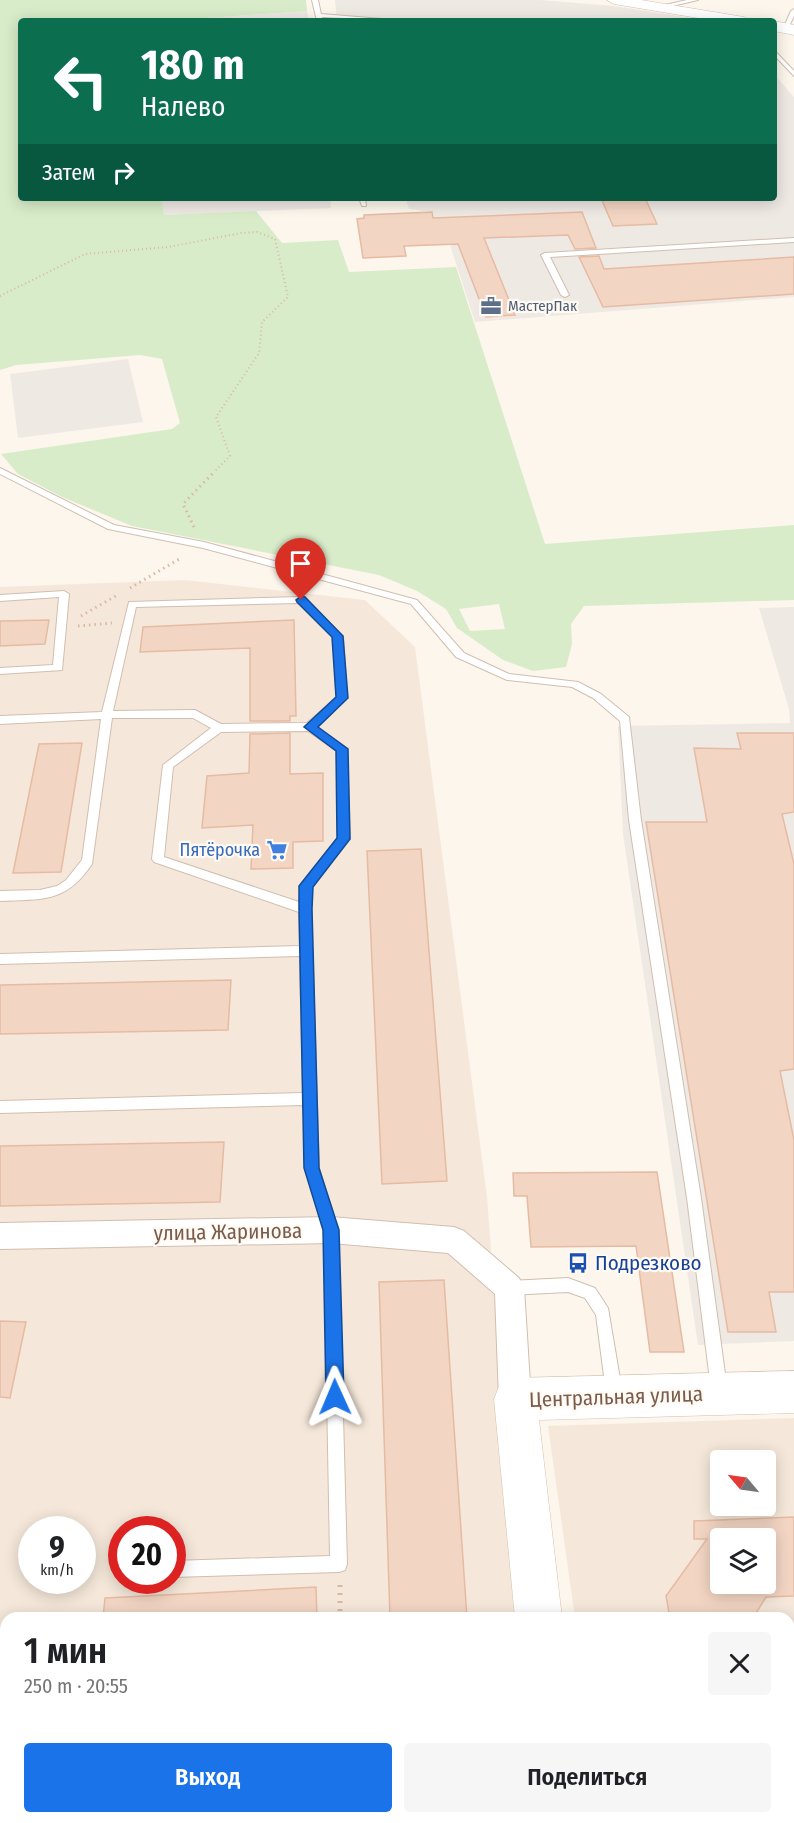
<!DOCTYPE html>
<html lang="ru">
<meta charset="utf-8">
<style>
body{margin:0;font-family:"Fira Sans Condensed",sans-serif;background:#f6f6f6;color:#202124;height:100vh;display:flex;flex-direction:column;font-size:22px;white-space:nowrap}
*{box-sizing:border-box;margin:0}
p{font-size:20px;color:#757577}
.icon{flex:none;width:33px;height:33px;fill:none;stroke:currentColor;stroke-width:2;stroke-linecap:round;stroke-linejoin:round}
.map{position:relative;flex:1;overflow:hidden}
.drawer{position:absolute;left:0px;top:1612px;width:795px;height:212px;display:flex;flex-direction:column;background:#fff;border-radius:18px 18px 0 0;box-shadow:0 3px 15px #0003}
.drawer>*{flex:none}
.top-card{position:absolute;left:18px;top:18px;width:759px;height:183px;border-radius:6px;box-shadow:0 3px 15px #0003;background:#0b6e4f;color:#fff;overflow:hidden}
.needle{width:39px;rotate:299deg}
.controls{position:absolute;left:710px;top:1450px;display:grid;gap:12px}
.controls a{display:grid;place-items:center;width:66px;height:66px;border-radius:6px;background:#fff;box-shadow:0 3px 15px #0003;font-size:30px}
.speed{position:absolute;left:18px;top:1516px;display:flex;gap:12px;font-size:30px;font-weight:700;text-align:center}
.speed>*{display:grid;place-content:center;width:78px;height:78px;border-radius:50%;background:#fff;box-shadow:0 3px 15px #0003;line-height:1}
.speed small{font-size:15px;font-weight:400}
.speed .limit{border:9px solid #d22;background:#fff;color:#111}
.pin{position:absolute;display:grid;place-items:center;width:51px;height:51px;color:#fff;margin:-62px -26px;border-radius:50% 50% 50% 0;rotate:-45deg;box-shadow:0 0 6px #0007}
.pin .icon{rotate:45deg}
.me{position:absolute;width:66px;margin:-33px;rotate:359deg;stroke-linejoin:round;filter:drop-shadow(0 0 4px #0008)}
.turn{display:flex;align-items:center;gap:21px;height:126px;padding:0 24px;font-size:27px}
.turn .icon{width:78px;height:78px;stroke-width:2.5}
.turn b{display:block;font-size:42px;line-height:51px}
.then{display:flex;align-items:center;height:57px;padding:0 24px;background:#0003;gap:12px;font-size:22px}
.round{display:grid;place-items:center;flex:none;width:63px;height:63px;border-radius:6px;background:#f6f6f6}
.overview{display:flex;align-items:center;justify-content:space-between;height:102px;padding:0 24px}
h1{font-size:36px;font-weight:600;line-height:45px}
.primary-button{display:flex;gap:12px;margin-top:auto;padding:12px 24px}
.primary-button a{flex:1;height:69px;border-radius:6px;background:#1a73e8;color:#fff;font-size:24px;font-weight:600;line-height:69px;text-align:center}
.primary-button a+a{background:#f6f6f6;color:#202124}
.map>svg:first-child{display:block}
.residential{fill:#f5e8da;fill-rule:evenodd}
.industrial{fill:#efe9e4}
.green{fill:#d8ecc9;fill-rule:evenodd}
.building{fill:#f3d5c3;stroke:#e6bba3;stroke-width:1.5;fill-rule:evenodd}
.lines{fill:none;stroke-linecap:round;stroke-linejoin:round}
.lane-casing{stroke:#d1beb0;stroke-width:2}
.street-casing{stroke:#d1beb0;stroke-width:2}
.secondary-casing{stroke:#d6c0b0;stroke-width:1}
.path-far2{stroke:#d9b8a5;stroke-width:2;stroke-dasharray:1 3;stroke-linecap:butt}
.path-far1{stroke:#d9b8a5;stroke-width:3;stroke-dasharray:1.5 4;stroke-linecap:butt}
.path{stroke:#d9b8a5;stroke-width:5;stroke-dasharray:2 6;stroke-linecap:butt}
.lane{fill:#fff;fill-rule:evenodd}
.street{fill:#fff;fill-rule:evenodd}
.secondary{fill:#fff;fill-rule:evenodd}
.route{fill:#1a73e8;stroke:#114b97;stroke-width:1.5}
.labels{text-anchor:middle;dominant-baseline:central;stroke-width:4.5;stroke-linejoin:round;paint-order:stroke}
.far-service-label{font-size:15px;fill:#4e5e75;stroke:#fffaf3;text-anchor:start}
.shop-label{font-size:18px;fill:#366cbe;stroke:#fffaf3;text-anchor:end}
.near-street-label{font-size:21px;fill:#7a5c4d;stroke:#fffaf3}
.near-transit-label{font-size:21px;fill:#164399;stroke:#fffaf3;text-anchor:start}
</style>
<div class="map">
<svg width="794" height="1823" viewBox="0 0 794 1823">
<rect width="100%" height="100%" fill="#fdf6ec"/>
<path class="residential" d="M185,580l180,20 50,47 72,550 32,421h-513v103l-6,1v-1135zM32,1530h50v51h-50zM122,1530h50v51h-50z
M794,1418v405h-794v-30h6v25h783v-200h-214l-27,-192zM720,1461h45v45h-45zM720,1539h45v45h-45z"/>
<path class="industrial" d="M335,0h205l74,6 96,15h-373z
M307,11l2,10h-146z
M774,74l20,23v200l-319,25 -25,-77h-11l-7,-33 -23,-3 -3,-10 -11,-1h379z
M162,198h168l1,10 -167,7z
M128,359l15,63 -125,16 -8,-64z
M794,607v734l-96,4 -75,-511 -5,-108 172,-3 -1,-14 -30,-101z"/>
<path class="green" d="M0,0h306l1,11 -144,10h-142v177h141l2,17 92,-4 26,32 56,-3 11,32 107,-5 89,277 249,-19v75l-210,6 -13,18 1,20 -6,23 -33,4 -30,-11 -46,-32 -11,-19 -29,-18 -38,-16 -247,-49 -70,-29 -44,-23 -17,-20 171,-25 8,-6 -18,-64 -22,-4 -124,10 -16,5zM499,604l6,25 -35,2 -11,-22z"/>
<path class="building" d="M601,198h44l12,26 -44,2z
M432,212l1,6 149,-6 14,36 -21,1 -7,-14 -84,3 31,77 -29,2 -28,-73 -54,2 2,10 -43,2 -6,-39 7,-1v-3z
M599,256l5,13 190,-12v37l-191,13 -24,-50z
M49,620l-4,24 -45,2v-25z
M294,620l2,96h-6v5h-40v-73l-110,4 3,-25z
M290,733v41l33,-1v68l-30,1v26l-42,1 2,-44 -51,3 5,-52 42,-3 1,-39z
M737,733h57v79l-12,2 12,50v205l-14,2 14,69v152h-25l7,40h-48l-82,-510h61l-13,-74 47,1z
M82,743l-21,129 -48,1 26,-129z
M421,849l26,332 -65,3 -15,-333z
M231,980l-3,50 -228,4v-49z
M224,1142l-4,60 -220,4v-60z
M657,1172l27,180h-34l-14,-106 -105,1 -4,-51h-13l-1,-23z
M444,1280l23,338h-77l-11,-336z
M0,1321l26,1 -16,76 -10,-1z
M794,1517v79l-28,1 -13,21h-83l-4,-22 41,-57h-13v-18zM720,1539h45v45h-45z
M316,1587l1,31h-214l2,-20z"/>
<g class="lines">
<g class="lane-casing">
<path id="lane" d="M312,0h6l3,14 85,7 -84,-4 1,4h-6z
M687,0h11l-39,9 -3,-2z
M794,9v7l-6,12 -5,1 8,-18z
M774,50l20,21v5l-20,-21z
M359,198h6l1,8h-4z
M429,198h58l-3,2h-52z
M794,238v4l-244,15 19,38 -4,2 -4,-2 -20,-40 4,-2z
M0,468l114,57 90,17 213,58 47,53 45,21 69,8 23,12 28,23 12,103 60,378 26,190 -3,5 -5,3 -5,-3 -3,-5 -24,-190 -58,-378 -9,-99 -27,-23 -21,-11 -65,-7 -51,-23 -45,-53 -208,-56 -95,-19 -108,-55z
M64,591l5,3 -7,76 -62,4v-6l53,-3 6,-68 -59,4v-6z
M301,597l3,1 39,38 4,62 -30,29 30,22 3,90 -38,48 -1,22 8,259 19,62 9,334 -2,6 -6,2 -167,5v-16l158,-5 -6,-326 -19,-62 -1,-63 -304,8v-12l303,-8 -3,-137 -300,8v-10l300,-8 -1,-34 -145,-50 -2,-3 11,-94 48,-37 -18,-10h-81l-20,146c-26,39 -49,35 -92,37v-10l40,-1 17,-4 9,-6 16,-20 19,-141 -101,5v-8l102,-4 27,-110zM299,603l34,34 4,60 -30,26 -86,1 -26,-14 -82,1 23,-104zM308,731l29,20 1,87 -36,45 -3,19 -135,-45 9,-90 48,-35z
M568,1278l27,10 13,20 14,83 -3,5 -5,3 -5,-3 -3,-5 -10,-76 -11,-17 -17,-6 -59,3 -5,-2 -2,-5 2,-5 5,-2z
M63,1818h18v5h-18z"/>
</g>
<g class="street-casing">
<path id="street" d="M331,1217l123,10 10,4 55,47 5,10 7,111 -5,11 -11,5 -11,-5 -5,-11 -4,-105 -47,-41 -117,-10 -331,6v-26z
M541,1818h38v5h-38z"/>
</g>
<g class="secondary-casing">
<path id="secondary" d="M607,0h34l103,17 7,4h-35l-102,-17z
M774,21l20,4v10l-20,-4z
M794,1371v42l-255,7 23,198h-47l-21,-219 6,-15 15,-6z
M0,1736h6v50h-6z"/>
</g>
<path class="path-far2" d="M0,296l85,-42 83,-7 73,-14 16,-1 18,7 13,58 -26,25 -3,31 -43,64 14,39 -16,16"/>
<path class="path-far1" d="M194,527l-11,-23 32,-33
M130,588l51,-30
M81,616l38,-22
M78,626l34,-3"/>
<path class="path" d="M340,1585v33"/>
<use href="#lane" class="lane"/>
<use href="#street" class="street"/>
<use href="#secondary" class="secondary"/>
</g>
<path class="route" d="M301,596l4,1 38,39 5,62 -30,29 30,22 2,90 -37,48 -1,22 7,259 20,62 5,167 -3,6 -6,3 -6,-3 -3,-6 -3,-167 -19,-62 -5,-259v-23l38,-48 -1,-87 -32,-24 32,-30 -4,-60 -35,-35 -1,-2z"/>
<defs>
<g id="office-bare" transform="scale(1.62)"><path d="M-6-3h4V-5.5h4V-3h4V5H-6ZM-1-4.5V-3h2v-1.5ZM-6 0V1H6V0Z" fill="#5c6f8a" stroke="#fffaf3" stroke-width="2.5" paint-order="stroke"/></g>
<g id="supermarket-bare" transform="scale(1.62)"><path d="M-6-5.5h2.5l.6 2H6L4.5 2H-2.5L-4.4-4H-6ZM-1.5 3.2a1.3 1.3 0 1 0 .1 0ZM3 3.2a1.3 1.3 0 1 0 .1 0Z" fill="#3f7fe0" stroke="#fffaf3" stroke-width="2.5" paint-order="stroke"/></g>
<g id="bus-bare" transform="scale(1.62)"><path d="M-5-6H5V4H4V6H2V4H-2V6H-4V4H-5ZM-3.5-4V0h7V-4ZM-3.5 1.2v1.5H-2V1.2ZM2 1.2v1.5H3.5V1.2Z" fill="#1a4fb4" stroke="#fffaf3" stroke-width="2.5" paint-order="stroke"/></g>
</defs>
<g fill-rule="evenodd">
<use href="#office-bare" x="491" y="306"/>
<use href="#supermarket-bare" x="277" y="850"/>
<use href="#bus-bare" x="578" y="1263"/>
</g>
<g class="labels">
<g class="far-service-label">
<text x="508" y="306">МастерПак</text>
</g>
<g class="shop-label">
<text x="260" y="850">Пятёрочка</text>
</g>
<g class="near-street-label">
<text transform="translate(228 1232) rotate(-1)">улица Жаринова</text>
<text transform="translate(616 1397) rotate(-2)">Центральная улица</text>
</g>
<g class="near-transit-label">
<text x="595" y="1263">Подрезково</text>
</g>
</g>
</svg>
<div class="controls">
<a><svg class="needle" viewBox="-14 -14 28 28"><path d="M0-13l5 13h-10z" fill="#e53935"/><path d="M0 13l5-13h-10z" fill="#757577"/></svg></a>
<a><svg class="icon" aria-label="layers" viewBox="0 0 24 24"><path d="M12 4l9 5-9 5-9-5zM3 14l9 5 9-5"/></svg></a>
</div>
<div class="speed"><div>9<small>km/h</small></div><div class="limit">20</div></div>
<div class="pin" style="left:301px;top:600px;background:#d93025"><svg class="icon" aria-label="arrive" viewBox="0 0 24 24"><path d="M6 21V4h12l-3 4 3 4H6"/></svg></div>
<svg class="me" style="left:335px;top:1397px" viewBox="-20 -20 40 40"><path d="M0-17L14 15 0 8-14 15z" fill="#1a73e8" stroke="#fff" stroke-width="4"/></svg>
<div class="top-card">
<div class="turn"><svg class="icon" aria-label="left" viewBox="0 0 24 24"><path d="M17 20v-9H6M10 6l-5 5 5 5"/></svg><div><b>180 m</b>Налево</div></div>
<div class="then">Затем<svg class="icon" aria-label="right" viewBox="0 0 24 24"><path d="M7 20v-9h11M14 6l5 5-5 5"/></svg></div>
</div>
<section class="drawer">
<div class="overview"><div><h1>1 мин</h1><p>250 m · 20:55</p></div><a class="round"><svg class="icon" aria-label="close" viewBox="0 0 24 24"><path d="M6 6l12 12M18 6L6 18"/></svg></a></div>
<div class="primary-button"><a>Выход</a><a>Поделиться</a></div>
</section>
</div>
